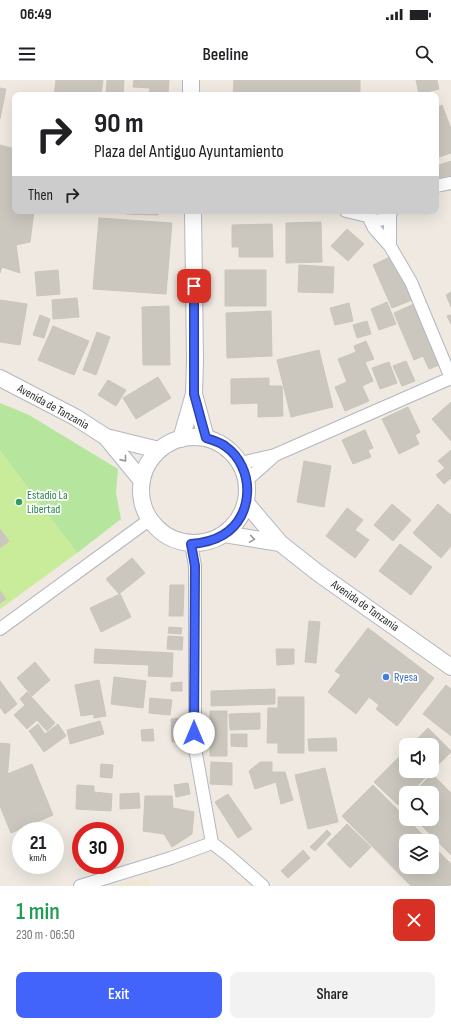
<!DOCTYPE html>
<meta charset="utf-8">
<style>
body{margin:0;font-family:"Sofia Sans Condensed",sans-serif;background:#f2f2f2;color:#202124;height:100vh;display:flex;flex-direction:column;font-size:15px;white-space:nowrap}
*{box-sizing:border-box;margin:0}
p{font-size:13px;color:#757577}
.icon{flex:none;width:22px;height:22px;fill:none;stroke:currentColor;stroke-width:2;stroke-linecap:round;stroke-linejoin:round}
.map{position:relative;height:806px;overflow:hidden}
.side{display:flex;flex-direction:column;background:#fff;flex:1}
.side>*{flex:none}
.hud{position:absolute;left:12px;top:12px;width:427px;height:122px;border-radius:8px;box-shadow:0 4px 16px #0002;background:#fff;color:#202124;overflow:hidden}
.fabs{position:absolute;left:399px;top:658px;display:grid;gap:8px}
.fabs a{display:grid;place-items:center;width:40px;height:40px;border-radius:8px;background:#fff;box-shadow:0 4px 16px #0002;font-size:20px}
.speed{position:absolute;left:12px;top:742px;display:flex;gap:8px;font-size:20px;font-weight:700;text-align:center}
.speed>*{display:grid;place-content:center;width:52px;height:52px;border-radius:50%;background:#fff;box-shadow:0 4px 16px #0002;line-height:1}
.speed small{font-size:10px;font-weight:400}
.speed .limit{border:6px solid #d22;background:#fff;color:#111}
.pin{position:absolute;display:grid;place-items:center;width:34px;height:34px;color:#fff;margin:-17px;border-radius:8px;box-shadow:0 2px 6px #0006}
.me{position:absolute;width:44px;margin:-22px;rotate:0deg;stroke-linejoin:round;filter:drop-shadow(0 0 3px #0008)}
.turn{display:flex;align-items:center;gap:14px;height:84px;padding:0 16px;font-size:18px}
.turn .icon{width:52px;height:52px;stroke-width:2.5}
.turn b{display:block;font-size:28px;line-height:34px}
.then{display:flex;align-items:center;height:38px;padding:0 16px;background:#0003;gap:8px;font-size:15px}
.round{display:grid;place-items:center;flex:none;width:42px;height:42px;border-radius:8px;background:#f2f2f2}
.summary{display:flex;align-items:center;justify-content:space-between;height:68px;padding:0 16px}
h1{font-size:24px;font-weight:600;line-height:30px;color:#1e9e55}
.cta{display:flex;gap:8px;margin-top:auto;padding:8px 16px}
.cta a{flex:1;height:46px;border-radius:8px;background:#4264fb;color:#fff;font-size:16px;font-weight:600;line-height:46px;text-align:center}
.cta a+a{background:#f2f2f2;color:#202124}
.status{display:flex;justify-content:space-between;align-items:center;height:28px;padding:0 20px;background:#fff;direction:ltr}
.status svg{height:11px;fill:currentColor}
header{display:flex;justify-content:space-between;align-items:center;height:52px;padding:0 16px;background:#fff;font-size:18px;font-weight:600}
.map>svg:first-child{display:block}
.education{fill:#f0e6d1}
.green{fill:#b6e59e}
.pitch{fill:#c9ec9a}
.building{fill:#cbc7bf;stroke:#cbc5ba}
.lines{fill:none;stroke-linecap:round;stroke-linejoin:round}
.street-casing{stroke:#b4b7c1;stroke-width:14}
.secondary-casing{stroke:#b4b7c1;stroke-width:18}
.street{stroke:#fff;stroke-width:12}
.secondary{stroke:#fff;stroke-width:16}
.oneway{stroke:#969696}
.route-casing{stroke:#2b41a3;stroke-width:10}
.route{stroke:#4264fb;stroke-width:7}
.leisure-dot{fill:#2e9e5b;stroke:#fff;stroke-width:1.5}
.shop-dot{fill:#3f7fe0;stroke:#fff;stroke-width:1.5}
.labels{text-anchor:middle;dominant-baseline:central;stroke-width:3.5;stroke-linejoin:round;paint-order:stroke}
.street-label{font-size:12px;fill:#2e2e2e;stroke:#fff}
.leisure-label{font-size:12px;fill:#27864d;stroke:#fff;text-anchor:start}
.shop-label{font-size:12px;fill:#366cbe;stroke:#fff;text-anchor:start}
</style>
<div class="status"><b>06:49</b><svg viewBox="0 0 49 12"><path d="M0 12V9h3v3zM5 12V6h3v6zM10 12V3h3v9zM15 12V0h3v12zM26 1h20v11H26zM47 4h2v5h-2z"/></svg></div>
<header><svg class="icon" aria-label="menu" viewBox="0 0 24 24"><path d="M4 6h16M4 12h16M4 18h16"/></svg>Beeline<svg class="icon" aria-label="search" viewBox="0 0 24 24"><circle cx="10" cy="10" r="6"/><path d="M15 15l6 6"/></svg></header>
<div class="map">
<svg width="451" height="806" viewBox="0 0 451 806">
<rect width="100%" height="100%" fill="#efe9e1"/>
<path class="education" d="M148,798l2,8h-41z"/>
<path class="green" d="M0,323l29,12 89,54 -2,24 5,26 -44,34 -77,-102z"/>
<path class="pitch" d="M0,371l77,102 -77,56z"/>
<path class="building" d="M56,0h47l-2,15h-47z
M107,0h17l-1,15h-17z
M134,0h35l-1,15h-19l1,-7 -17,-1z
M234,0h126v15h-127z
M416,0h21l2,9 -20,5z
M0,8l6,1 -6,30z
M442,25l9,24v24l-12,4 -3,-8v-41z
M0,65l15,4v62h19l-4,31 -14,3 4,28 -18,-6 -2,6z
M451,81v15l-15,5v-15z
M126,131h32v4l-32,-1z
M99,138l73,5 -6,71 -73,-5z
M321,142l1,40 -36,1v-40z
M272,144l1,33h-34v-10h-7v-22z
M347,149l17,15 -16,17 -17,-15z
M392,176l20,44 -20,8 -19,-43z
M299,185l35,2 -1,26 -35,-1z
M58,190l2,24 -23,2 -2,-24z
M225,190h41v36h-41z
M451,212v15l-5,-12z
M77,218l2,19 -26,2 -1,-19z
M0,220l27,4 -7,41 -20,-3z
M387,222l9,22 -17,6 -8,-21z
M349,223l4,18 -18,4 -5,-17z
M414,224l25,61 -10,4 -6,-13 -9,4 -20,-47z
M169,226l1,59h-27l-1,-58z
M271,231l1,45 -45,2 -1,-45z
M40,235l10,4 -6,19 -11,-3z
M451,235v9l-4,-8z
M367,241l4,13 -14,4 -4,-13z
M53,246l36,15 -15,34 -36,-15z
M97,252l13,5 -14,38 -13,-5z
M366,261l8,18 -9,3 8,19 -11,5 7,15 -24,10 -10,-24 12,-5 -9,-23 18,-7 -2,-6z
M319,270l14,57 -42,10 -14,-57z
M406,281l9,20 -13,5 -9,-20z
M389,282l8,21 -17,6 -8,-21z
M158,297l13,21 -35,21 -13,-21z
M269,298v8h13l1,30 -25,1v-14l-27,1v-25z
M108,300l18,10 -10,16 -18,-11z
M451,322v39l-19,-22z
M408,327l12,25 -5,3 4,9 -20,10 -17,-35z
M365,350l8,18 -5,2 3,7 -18,7 -11,-24z
M451,370v28l-7,6 -8,-9 9,-7 -7,-7z
M304,381l27,5 -7,41 -27,-5z
M392,424l19,16 -18,21 -19,-16z
M438,424l13,11v31l-10,12 -28,-25z
M347,428l16,12 -8,10 14,10 -14,18 -29,-22z
M0,449l9,12 -9,7z
M400,464l32,23 -21,28 -32,-24z
M132,478l13,15 -26,21 -13,-15z
M170,505h14l-1,31h-14z
M0,511l6,8 -6,4z
M120,514l11,23 -30,15 -11,-24z
M309,541l11,1 -4,41 -11,-1z
M169,547l13,1 -1,6 -13,-1z
M368,548l66,50 -37,48 -21,-17 3,-4 -10,-8 -13,17 -28,-22 13,-17 -6,-4z
M168,556l15,1 -1,13 -15,-1z
M95,569l78,4 -1,24 -24,-1 1,-11 -55,-2z
M276,569h18v15l-17,1z
M35,582l15,18 -18,16 -15,-18z
M114,597l32,4 -3,27 -32,-4z
M99,600l7,36 -12,2v-4l-13,2 -6,-31z
M0,601l17,23 -12,10 -5,-7z
M182,602v9h-11v-8z
M446,605l5,4v47l-28,-22z
M275,609v15l-64,2v-15z
M27,612l28,31 -8,8 -10,-11 -10,9 -13,-14 11,-10 -5,-6z
M278,617h26v56h-26v-10h-11l1,-35h10z
M150,618l22,2 -2,15 -21,-2z
M210,631h17v45h-17z
M260,633v16l-30,1 -1,-16z
M184,638l1,24h-13l-1,-23z
M100,641l4,13 -34,10 -3,-14z
M38,644l7,10 13,-10 8,12 -22,16 -15,-21z
M428,648l23,23v1l-19,19v-26h-21z
M153,649l1,12h-12l-1,-11z
M231,654h16v13l-16,-1z
M336,658l1,13h-28l-1,-12z
M0,663l10,1 -3,37h-7z
M406,670v21h26l-22,22h-4v4l-8,8 -24,-23z
M211,682l21,1v22l-22,-1z
M260,682h12v10h13l8,28 -12,4 -5,-22 -21,7 -6,-18z
M32,684l21,51 -42,18 -11,-27v-29z
M101,684l12,1 -1,13 -12,-1z
M325,688l13,54 -30,7 -13,-54z
M432,694l19,19v62l-36,-36h17v-26h-19z
M188,703l2,11 -14,3 -2,-12z
M77,705l17,1v6l18,2 -1,17 -35,-2z
M373,705l24,24 -32,30 -23,-23z
M139,713l1,15 -20,1v-15z
M228,714l24,35 -14,9 -23,-36z
M145,716h27l1,12 21,4 -2,22 -20,13 -8,-13 -21,-3z
M406,720v10l-5,-5z
M397,729l32,32h-23v26h26v-22l19,19v20l-2,2h-38l-46,-47z
M347,744l24,23 -21,21 -23,-24z
M327,750l4,4 -16,17 -5,-4z
M303,770l7,8 -22,20 -7,-7z"/>
<g class="lines">
<g class="street-casing">
<path id="street" d="M436,106l15,-3
M346,131l21,5
M363,131c7,13 22,12 29,0
M390,135v31
M369,138l5,10 16,18 21,36 40,96
M241,383l34,-8 176,-77v1
M247,400l27,-24
M191,464l4,22v182l17,95 17,13 34,30
M0,549l149,-109
M80,806l91,-28 41,-15"/>
</g>
<g class="secondary-casing">
<path id="secondary" d="M191,0v15
M0,298l75,39 31,20 36,44
M194,314l12,44
M141 410a53 53 0 1 1 106 0a53 53 0 1 1-106 0Z
M106,357l53,13
M181,359l13,-45 1,-34 -2,-149
M246,423l34,40 38,30 133,94
M224,454l56,9"/>
</g>
<use href="#street" class="street"/>
<use href="#secondary" class="secondary"/>
</g>
<defs><path id="oneway-chevron" d="M-2-3.5L2.5 0L-2 3.5" fill="none" stroke-width="1.6" stroke-linecap="round" stroke-linejoin="round"/></defs>
<g class="oneway">
<use href="#oneway-chevron" transform="translate(124 379) rotate(51)"/>
<use href="#oneway-chevron" transform="translate(252 459) rotate(9)"/>
</g>
<g class="lines">
<g class="route-casing">
<path id="route" d="M194,206v108l12,44c7,2 13,4 19,8 30,21 30,70 -2,89 -10,6 -20,8 -32,9l4,22 -1,167"/>
</g>
<use href="#route" class="route"/>
</g>
<circle class="leisure-dot" cx="19" cy="422" r="4"/>
<circle class="shop-dot" cx="386" cy="597" r="4"/>
<g class="labels">
<g class="street-label">
<text transform="translate(53 327) rotate(29)">Avenida de Tanzania</text>
<text transform="translate(365 526) rotate(35)">Avenida de Tanzania</text>
</g>
<g class="leisure-label">
<text x="27" y="415">Estadio La<tspan x="27" dy="14">Libertad</tspan></text>
</g>
<g class="shop-label">
<text x="394" y="597">Ryesa</text>
</g>
</g>
</svg>
<div class="fabs">
<a><svg class="icon" aria-label="sound" viewBox="0 0 24 24"><path d="M4 9h4l5-4v14l-5-4H4zM17 9q2 3 0 6"/></svg></a>
<a><svg class="icon" aria-label="search" viewBox="0 0 24 24"><circle cx="10" cy="10" r="6"/><path d="M15 15l6 6"/></svg></a>
<a><svg class="icon" aria-label="layers" viewBox="0 0 24 24"><path d="M12 4l9 5-9 5-9-5zM3 14l9 5 9-5"/></svg></a>
</div>
<div class="speed"><div>21<small>km/h</small></div><div class="limit">30</div></div>
<div class="pin" style="left:194px;top:206px;background:#d93025"><svg class="icon" aria-label="arrive" viewBox="0 0 24 24"><path d="M6 21V4h12l-3 4 3 4H6"/></svg></div>
<svg class="me" style="left:194px;top:653px" viewBox="-20 -20 40 40"><circle r="19" fill="#fff"/><path d="M0-13L10 11 0 6-10 11z" fill="#4264fb"/></svg>
<div class="hud">
<div class="turn"><svg class="icon" aria-label="right" viewBox="0 0 24 24"><path d="M7 20v-9h11M14 6l5 5-5 5"/></svg><div><b>90 m</b>Plaza del Antiguo Ayuntamiento</div></div>
<div class="then">Then<svg class="icon" aria-label="right" viewBox="0 0 24 24"><path d="M7 20v-9h11M14 6l5 5-5 5"/></svg></div>
</div>
</div>
<section class="side">
<div class="summary"><div><h1>1 min</h1><p>230 m · 06:50</p></div><a class="round" style="background:#d93025;color:#fff"><svg class="icon" aria-label="close" viewBox="0 0 24 24"><path d="M6 6l12 12M18 6L6 18"/></svg></a></div>
<div class="cta"><a>Exit</a><a>Share</a></div>
</section>
